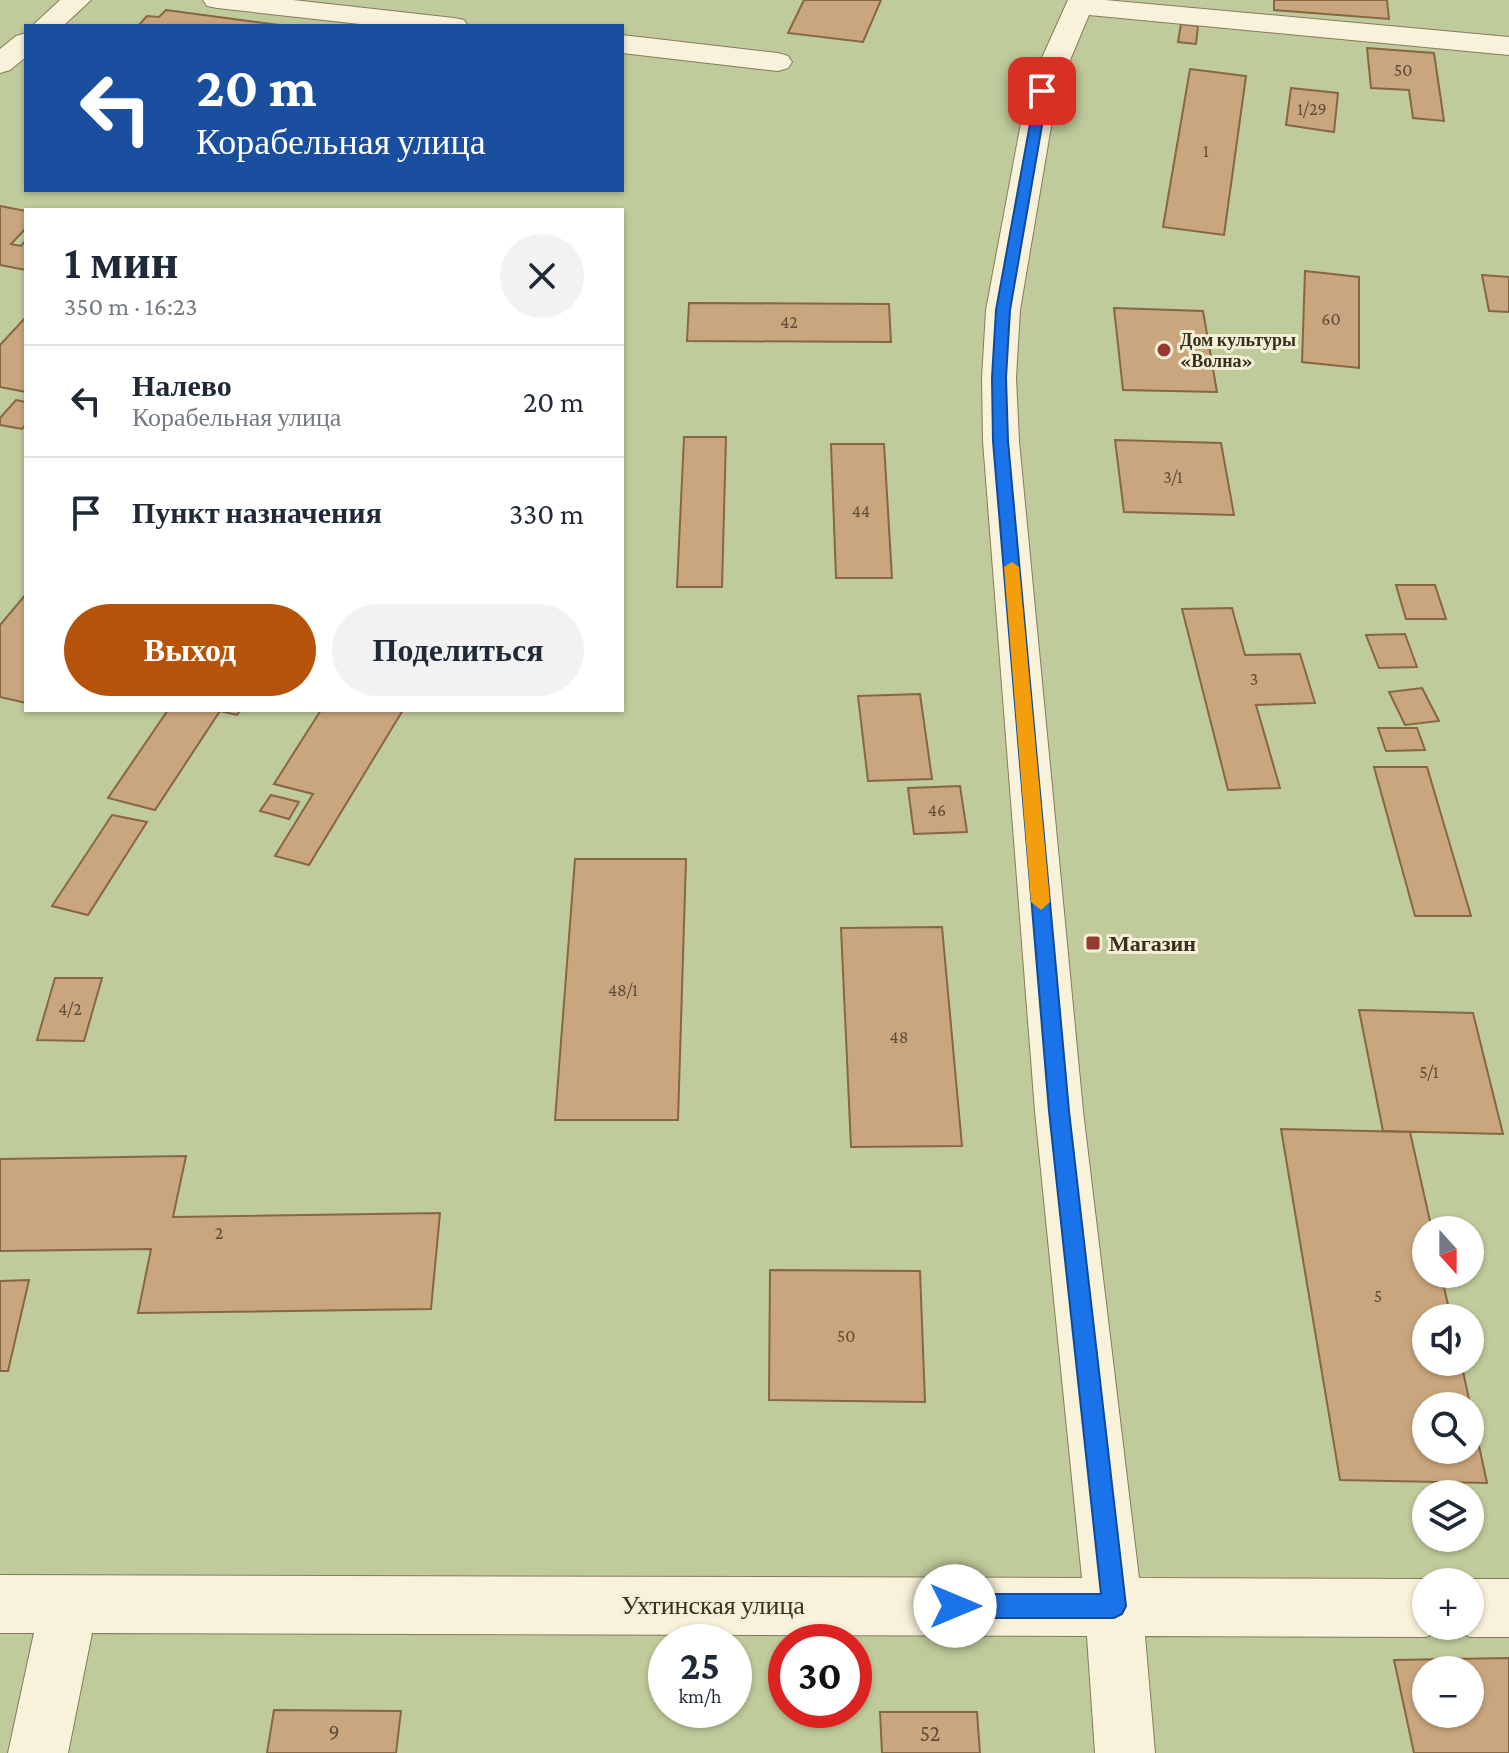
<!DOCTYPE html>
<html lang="ru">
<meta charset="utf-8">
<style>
body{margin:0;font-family:"Crimson Pro",serif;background:#f2f2f3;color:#1f2937;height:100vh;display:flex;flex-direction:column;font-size:30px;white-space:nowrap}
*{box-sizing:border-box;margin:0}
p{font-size:26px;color:#747a83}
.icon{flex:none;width:44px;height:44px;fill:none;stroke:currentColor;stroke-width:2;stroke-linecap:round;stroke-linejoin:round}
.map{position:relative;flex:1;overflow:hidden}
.sheet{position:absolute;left:24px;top:208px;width:600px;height:504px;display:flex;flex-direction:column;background:#fff;border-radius:0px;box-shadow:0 2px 6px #0004}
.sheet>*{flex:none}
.guide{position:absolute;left:24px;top:24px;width:600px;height:168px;border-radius:0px;box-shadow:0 2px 6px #0004;background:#1a4fa0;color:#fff;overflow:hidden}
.needle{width:52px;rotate:159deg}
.fabs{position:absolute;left:1412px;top:1216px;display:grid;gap:16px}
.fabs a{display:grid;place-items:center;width:72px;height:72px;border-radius:50%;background:#fff;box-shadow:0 2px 6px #0004;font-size:40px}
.speed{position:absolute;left:648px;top:1624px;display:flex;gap:16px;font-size:40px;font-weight:700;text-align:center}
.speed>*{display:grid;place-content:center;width:104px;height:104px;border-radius:50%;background:#fff;box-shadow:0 2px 6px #0004;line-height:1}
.speed small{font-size:20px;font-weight:400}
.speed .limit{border:12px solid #d22;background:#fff;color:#111}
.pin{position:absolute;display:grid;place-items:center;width:68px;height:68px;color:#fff;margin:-34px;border-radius:16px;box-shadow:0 4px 12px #0006}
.me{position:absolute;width:88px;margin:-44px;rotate:90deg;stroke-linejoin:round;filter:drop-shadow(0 0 6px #0008)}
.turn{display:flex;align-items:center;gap:28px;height:168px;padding:0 40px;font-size:36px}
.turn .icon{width:104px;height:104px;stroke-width:2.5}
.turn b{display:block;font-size:56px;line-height:68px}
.round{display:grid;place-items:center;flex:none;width:84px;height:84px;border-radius:42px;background:#f2f2f3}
.headline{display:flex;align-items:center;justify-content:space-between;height:136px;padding:0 40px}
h1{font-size:48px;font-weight:600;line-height:60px}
.cta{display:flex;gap:16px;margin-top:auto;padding:16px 40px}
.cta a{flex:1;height:92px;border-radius:48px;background:#b45309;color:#fff;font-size:32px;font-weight:600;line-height:92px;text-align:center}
.cta a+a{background:#f2f2f3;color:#1f2937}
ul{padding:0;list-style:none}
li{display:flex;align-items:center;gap:24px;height:112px;padding:0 40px;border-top:2px solid #e0e1e3}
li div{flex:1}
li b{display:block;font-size:30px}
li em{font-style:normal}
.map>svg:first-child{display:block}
.green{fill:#c0cb9b;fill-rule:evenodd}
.building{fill:#caa67e;stroke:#876643;stroke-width:2;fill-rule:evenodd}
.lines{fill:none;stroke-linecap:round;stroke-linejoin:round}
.street-casing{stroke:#88795d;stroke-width:2}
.street{fill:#f8f2da;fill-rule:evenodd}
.route{fill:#1a73e8;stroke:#114b97;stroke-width:2}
.slow{fill:#f59e0b}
.poi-dot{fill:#96392e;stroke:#f5efd6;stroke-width:3}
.labels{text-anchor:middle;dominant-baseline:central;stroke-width:6;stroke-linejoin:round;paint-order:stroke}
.number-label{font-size:18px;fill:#5d4d38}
.far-poi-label{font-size:18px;font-weight:bold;fill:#392f20;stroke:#f5efd6;text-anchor:start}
.poi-label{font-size:22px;font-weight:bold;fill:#392f20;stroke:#f5efd6;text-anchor:start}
.near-number-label{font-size:22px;fill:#5d4d38}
.near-street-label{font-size:26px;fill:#392f20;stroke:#f5efd6}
</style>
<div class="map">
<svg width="1509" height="1753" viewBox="0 0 1509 1753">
<rect width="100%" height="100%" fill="#ede6c7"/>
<path class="green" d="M0,0h1509v1753h-1509zM26,26h596v164h-596zM26,210h596v500h-596zM1426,1230h44v44h-44zM1426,1318h44v44h-44zM1426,1406h44v44h-44zM1426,1494h44v44h-44zM1426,1582h44v44h-44zM666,1642h68v68h-68zM786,1642h68v68h-68zM1426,1670h44v44h-44z"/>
<path class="building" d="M804,0h77l-18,42 -75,-9z
M1274,0h113l2,19 -115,-9z
M166,10l121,16h-149l9,-10 12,1z
M1181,24l17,2 -2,18 -18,-2z
M1367,48l67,5 10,68 -31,-3 -4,-28 -38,-2z
M1190,69l56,7 -22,159 -61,-8z
M1291,88l47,5 -4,39 -48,-7z
M0,206l26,5v17l-15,16 10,2 5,-6v30l-26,-5z
M1305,271l54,6v91l-57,-6z
M1482,275l27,2v35l-20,-1z
M689,303l200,1 2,38 -204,-1z
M1114,308l89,3 14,81 -94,-2z
M26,317v75l-26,-5v-42z
M16,400l10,2v22l-4,5 -22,-4v-7z
M684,437h42l-4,150h-45z
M1115,440l106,3 13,72 -110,-3z
M831,444h53l8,134h-56z
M1396,585h39l11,34h-40z
M26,594v109l-26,-6v-72z
M1232,608l13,47 55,-1 15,49 -59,2 24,83 -52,2 -46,-181z
M1405,634l12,33 -38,1 -13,-33z
M1422,688l17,33 -34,4 -16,-33z
M920,694l12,85 -64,2 -10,-85z
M168,710h73l-4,5 -17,-4 -65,99 -47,-12z
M321,710h82l-94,155 -34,-9 38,-62 -39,-10z
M1378,728h39l8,22 -39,1z
M1374,767h53l44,149h-56z
M960,786l7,46 -53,2 -6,-46z
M271,795l28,7 -10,17 -29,-8z
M112,815l35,7 -59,93 -36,-9z
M575,859h111l-8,261h-123z
M942,927l20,219 -111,1 -10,-219z
M55,978h47l-18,63 -47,-1z
M1359,1010l114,3 30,121 -120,-3z
M1281,1129l129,3 22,98h-6v44h15l10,44h-25v44h35l26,121 -147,-3zM1426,1406h44v44h-44z
M186,1156l-13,61 267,-4 -9,96 -293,4 13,-64 -151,2v-92z
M770,1270l150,1 5,131 -156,-2z
M29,1280l-21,91h-8v-90z
M1509,1658v95h-95l-20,-93zM1426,1670h44v44h-44z
M274,1710l127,1 -5,42h-129z
M880,1712h97l3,41h-98z"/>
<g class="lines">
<g class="street-casing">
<path id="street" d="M60,0h31l-28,26h-31z
M203,0h90l161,18 10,2 4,6h-90l-161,-18 -10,-2z
M1068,0h37l404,37v18l-420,-40 -32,76 -37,219 -4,68 3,63 64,670 56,467 287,1 7,3h-7v44h21l-1,2 -20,9 -281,-1 10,117h-60l-8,-117 -995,-3 -24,120h-60l26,-120h-34v-58l1082,3 -47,-467 -52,-670 -1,-63 4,-68 41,-219z
M26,33v24l-16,13 -10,3v-24l16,-13z
M622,35l156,18 10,3 4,6 -4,6 -10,3 -156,-18z
M1470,1579h39v58h-39l-20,-9 -1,-2h21v-44h-7z"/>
</g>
<use href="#street" class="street"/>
</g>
<path class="route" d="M1042,87l6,4 -38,219 -4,68 2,63 61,670 57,495 -4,8 -8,4h-159l-8,-4 -4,-8 4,-9 8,-3h146l-52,-483 -56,-670 -1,-63 4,-68 40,-219z"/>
<path class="slow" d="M1012,562l7,5 31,335 -9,8 -10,-8 -27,-335z"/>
<g class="poi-dot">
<circle cx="1164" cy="350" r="8"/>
<rect x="1085" y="935" width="16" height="16" rx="4"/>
</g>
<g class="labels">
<g class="number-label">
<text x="1403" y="70">50</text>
<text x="1312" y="109">1/29</text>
<text x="1206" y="151">1</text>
<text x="1331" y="319">60</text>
<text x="789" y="322">42</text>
<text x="1173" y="477">3/1</text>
<text x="861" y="511">44</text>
<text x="1254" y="679">3</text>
<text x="937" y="810">46</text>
<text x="623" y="990">48/1</text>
<text x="70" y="1009">4/2</text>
<text x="899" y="1037">48</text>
<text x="1429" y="1072">5/1</text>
<text x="219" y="1233">2</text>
<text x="1378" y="1296">5</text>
<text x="846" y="1336">50</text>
</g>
<g class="far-poi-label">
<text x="1180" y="340">Дом культуры<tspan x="1180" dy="21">«Волна»</tspan></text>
</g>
<g class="poi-label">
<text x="1109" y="943">Магазин</text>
</g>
<g class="near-number-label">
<text x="334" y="1732">9</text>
<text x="930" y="1733">52</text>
</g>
<g class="near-street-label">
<text x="713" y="1605">Ухтинская улица</text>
</g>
</g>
</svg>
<div class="fabs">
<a><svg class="needle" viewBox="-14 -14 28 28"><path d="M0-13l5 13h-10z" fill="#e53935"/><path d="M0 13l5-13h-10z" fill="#747a83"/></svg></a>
<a><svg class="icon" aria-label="sound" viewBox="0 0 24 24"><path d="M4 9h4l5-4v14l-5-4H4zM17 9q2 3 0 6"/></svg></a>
<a><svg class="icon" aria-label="search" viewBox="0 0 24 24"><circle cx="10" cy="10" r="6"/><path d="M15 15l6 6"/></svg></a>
<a><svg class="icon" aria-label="layers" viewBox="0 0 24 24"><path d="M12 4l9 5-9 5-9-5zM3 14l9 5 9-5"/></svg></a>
<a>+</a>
<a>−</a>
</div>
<div class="speed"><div>25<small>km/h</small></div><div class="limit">30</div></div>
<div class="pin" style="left:1042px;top:91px;background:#d93025"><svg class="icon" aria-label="arrive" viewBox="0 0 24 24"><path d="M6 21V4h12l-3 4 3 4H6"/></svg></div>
<svg class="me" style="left:955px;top:1606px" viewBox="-20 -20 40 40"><circle r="19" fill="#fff"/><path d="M0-13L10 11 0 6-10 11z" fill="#1a73e8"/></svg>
<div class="guide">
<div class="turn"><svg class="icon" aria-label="left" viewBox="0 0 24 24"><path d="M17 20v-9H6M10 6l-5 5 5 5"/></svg><div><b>20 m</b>Корабельная улица</div></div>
</div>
<section class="sheet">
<div class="headline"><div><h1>1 мин</h1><p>350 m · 16:23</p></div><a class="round"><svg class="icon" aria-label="close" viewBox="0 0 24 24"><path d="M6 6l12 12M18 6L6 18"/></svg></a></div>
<ul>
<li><svg class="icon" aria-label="left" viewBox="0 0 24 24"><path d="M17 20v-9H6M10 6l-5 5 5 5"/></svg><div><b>Налево</b><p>Корабельная улица</p></div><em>20 m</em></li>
<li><svg class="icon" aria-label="arrive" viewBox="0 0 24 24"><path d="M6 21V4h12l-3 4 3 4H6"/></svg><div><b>Пункт назначения</b></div><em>330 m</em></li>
</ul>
<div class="cta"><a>Выход</a><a>Поделиться</a></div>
</section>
</div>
